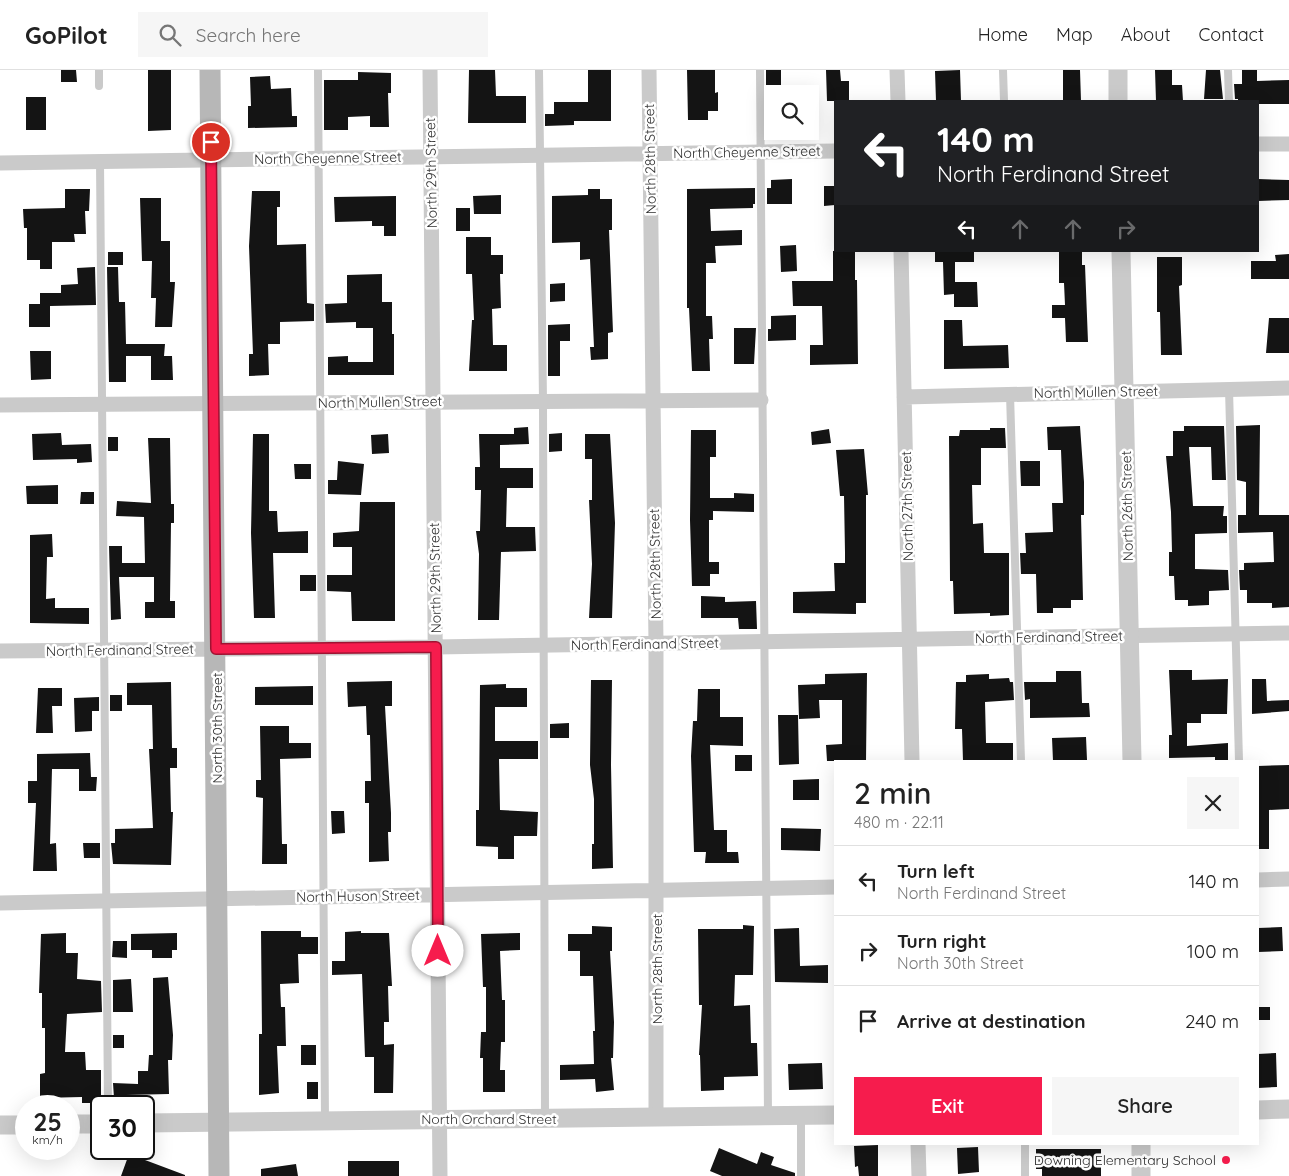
<!DOCTYPE html>
<meta charset="utf-8">
<style>
body{margin:0;font-family:Quicksand,sans-serif;background:#f6f6f6;color:#222;height:100vh;display:flex;flex-direction:column;font-size:19px;white-space:nowrap}
*{box-sizing:border-box;margin:0}
p{font-size:16px;color:#767676}
.icon{flex:none;width:28px;height:28px;fill:none;stroke:currentColor;stroke-width:2;stroke-linecap:round;stroke-linejoin:round}
.map{position:relative;flex:1;overflow:hidden}
.details{position:absolute;left:834px;top:690px;width:425px;height:385px;display:flex;flex-direction:column;background:#fff;border-radius:0px;box-shadow:0 5px 20px #0002}
.details>*{flex:none}
.guide{position:absolute;left:834px;top:30px;width:425px;height:152px;border-radius:0px;box-shadow:0 5px 20px #0002;background:#202124;color:#fff;overflow:hidden}
.tools{position:absolute;left:764px;top:15px;display:grid;gap:10px}
.tools a{display:grid;place-items:center;width:55px;height:55px;border-radius:0px;background:#fff;box-shadow:0 5px 20px #0002;font-size:25px}
.speed{position:absolute;left:15px;top:1025px;display:flex;gap:10px;font-size:25px;font-weight:700;text-align:center}
.speed>*{display:grid;place-content:center;width:65px;height:65px;border-radius:50%;background:#fff;box-shadow:0 5px 20px #0002;line-height:1}
.speed small{font-size:12px;font-weight:400}
.speed .limit{border:2px solid #111;border-radius:8px;background:#fff;color:#111}
.pin{position:absolute;display:grid;place-items:center;width:42px;height:42px;color:#fff;margin:-21px;border:2px solid #fff;border-radius:50%;box-shadow:0 1px 5px #0007}
.me{position:absolute;width:55px;margin:-28px;rotate:0deg;stroke-linejoin:round;filter:drop-shadow(0 0 4px #0008)}
.turn{display:flex;align-items:center;gap:18px;height:105px;padding:0 20px;font-size:22px}
.turn .icon{width:65px;height:65px;stroke-width:2.5}
.turn b{display:block;font-size:35px;line-height:42px}
.lanes{display:flex;align-items:center;height:48px;padding:0 20px;background:#0003;justify-content:center;gap:25px;direction:ltr}
.lanes .off{opacity:.35}
.round{display:grid;place-items:center;flex:none;width:52px;height:52px;border-radius:0px;background:#f6f6f6}
.head{display:flex;align-items:center;justify-content:space-between;height:85px;padding:0 20px}
h1{font-size:30px;font-weight:600;line-height:38px}
.primary-button{display:flex;gap:10px;margin-top:auto;padding:10px 20px}
.primary-button a{flex:1;height:58px;border-radius:0px;background:#f61c4d;color:#fff;font-size:20px;font-weight:600;line-height:58px;text-align:center}
.primary-button a+a{background:#f6f6f6;color:#222}
ul{padding:0;list-style:none}
li{display:flex;align-items:center;gap:15px;height:70px;padding:0 20px;border-top:1px solid #e0e0e0}
li div{flex:1}
li b{display:block;font-size:19px}
li em{font-style:normal}
header{display:flex;align-items:center;gap:30px;box-sizing:border-box;height:70px;padding:0 25px;background:#fff;border-bottom:1px solid #e0e0e0}
header strong{font-size:24px}
nav{display:flex;gap:28px;margin-inline-start:auto;font-size:18px}
.search{width:350px;height:45px;background:#f6f6f6;display:flex;align-items:center;gap:12px;box-sizing:border-box;padding:0 18px;border-radius:0px;color:#767676;font-size:19px}
.map>svg:first-child{display:block}
.building{fill:#141414}
.lines{fill:none;stroke-linecap:round;stroke-linejoin:round}
.service{stroke:#cacaca;stroke-width:8}
.minor{stroke:#cacaca;stroke-width:15}
.tertiary{stroke:#cacaca;stroke-width:19}
.secondary{stroke:#b7b7b7;stroke-width:21}
.route-casing{stroke:#a01232;stroke-width:12}
.route{stroke:#f61c4d;stroke-width:9}
.poi-dot{fill:#f61c4d;stroke:#fff;stroke-width:2}
.labels{text-anchor:middle;dominant-baseline:central;stroke-width:5;stroke-linejoin:round;paint-order:stroke}
.street-label{font-size:14px;fill:#2d2d2d;stroke:#fff}
.poi-label{font-size:14px;fill:#2d2d2d;stroke:#fff;text-anchor:end}
</style>
<header>
<strong>GoPilot</strong>
<div class="search"><svg class="icon" aria-label="search" viewBox="0 0 24 24"><circle cx="10" cy="10" r="6"/><path d="M15 15l6 6"/></svg>Search here</div>
<nav><a>Home</a><a>Map</a><a>About</a><a>Contact</a></nav>
</header>
<div class="map">
<svg width="1289" height="1106" viewBox="0 0 1289 1106">
<rect width="100%" height="100%" fill="#fff"/>
<path class="building" d="M61,0h15l1,12h-16z
M148,0h23v60l-23,1z
M469,0h26l1,26h30v27h-58z
M588,0h23v51h-37v4l-29,1v-12h9v-12h34z
M687,0h28v23l3,-1v19h-10v9h-20z
M766,0h15v24h-15z
M826,0h14l1,11h8v20h-22z
M960,0l1,31h-25l-1,-30z
M1063,0h17l1,31h-18z
M1155,0h17v15h10l1,16h-27z
M1206,0h14l3,29h-19z
M1242,0h15v11l32,-1v24h-31v-3h-20v-2h-3l-1,-15h8z
M358,2l33,1v20h-3l1,34h-19v-11l-22,1v13h-24v-50h34z
M270,6l1,13 20,-1 1,28h5v11l-49,1v-22h3l-1,-29z
M26,27h20v33h-20z
M792,109v25h-25v-16h4v-8z
M1258,109l31,1v20l-31,1z
M824,116h11v19l-11,1z
M755,118v16h-2v4l-43,1 1,22 31,-1v15l-27,1 1,17h-10v53h6l1,23h-4l1,32h-18l-3,-63h-2v-119z
M65,119h25l-1,22h-4l1,23h-12l1,8h-23v27h-12v-9h-13v-32h-3l-1,-19 42,-1z
M588,119h12v10h12v31h-3l4,102 -5,1v26l-17,1 -1,-13h4l-4,-88 -10,1v-18l-28,1v-47l36,-1z
M252,121h28v16h-3v38l29,-1 1,59 7,1v17l-34,1v22h-12l1,31 -20,1v-22h4l-4,-108z
M501,125v19h-27l-1,-18z
M396,126v40h-12v-10h-12v-5l-37,1 -1,-25z
M140,128h21v43h9v41h5l-3,45h-17l1,-29h-5l1,-37h-10z
M456,138h14v23h-14z
M466,167h25v18h12v19h-3l1,34 -9,1 1,36h14v26h-38l3,-51h2l-2,-46h-6z
M796,175l1,26 -16,1 -1,-26z
M833,181h22v29h2l1,84 -48,1v-20h13l-1,-39h-29l-1,-25h41z
M935,181h39v11h-19v20h22l1,25h-24v-13l-10,1 -1,-33h-8z
M1059,181h23v14h3l3,77h-22l-1,-24h-13v-13h13l-1,-22h-5z
M108,182h15v13h-15z
M1289,184v25h-38v-18h25l-1,-6z
M1157,187h25v28l-3,1 3,69h-21l-1,-43h-3z
M95,197l1,38 -46,1v21h-21v-23h11v-11h21v-8l17,-1 -1,-16z
M107,197h11l1,35h6l1,42h39l-1,12h8l1,24h-22v-24h-25v26h-17z
M382,204v28h10v32h2v41h-66v-18l20,-1v6h25v-34h-17v-6l-30,1 -1,-19 22,-1v-28z
M565,213v18l-15,1v-18z
M796,245v25l-28,1v-12h3v-13z
M1269,248h20v35h-23z
M944,250h18l1,26 45,-1 1,23 -65,1z
M570,254v17h-10v35h-12v-51z
M734,258h22l-2,36h-20z
M30,281h21v28l-20,1z
M1260,355l-1,90h30v92l-17,1v-5h-25v-13h-7l-1,-20h5v-7l30,-1 -1,-30 -35,1v-18h8v-33l-9,-2 -1,-54z
M1080,356l4,56v33h-3l2,85h-12v8h-18v5h-16l-1,-39h-15l-1,-21h6l-1,-20 28,-1 -1,-29h11l-2,-53h-13l-1,-23z
M1184,356h40l2,54h-14l-1,-33h-22l4,59h31l-1,10h4v17l-32,1v35l33,1 1,20 -20,1v14l-21,1v-6h-13l-1,-24h-5v-24h3l-1,-40 -5,-56h7v-25h11z
M528,357l1,17 -29,1v23h33v20h-26l-1,39h29l1,24 -35,1 -2,68h-21l1,-66 -3,-23h4l1,-41h-6v-23h5l-1,-33h35v-6z
M990,358h15l1,20h-25v37h-9l1,39 10,-1 1,30h25v62l-19,1v-3l-36,1 -1,-33h-3l-1,-145h10l1,-6h30z
M829,359l2,14 -19,2 -1,-13z
M691,360h25v27h-6v41h24v-5l20,1v18l-41,-1v9h-4v42h10v12h-9v12h-18l-2,-66z
M61,363l1,12 29,-1 1,18 -15,1v-4l-44,1 -1,-26z
M562,363v18l-13,1v-18z
M253,364h16v77h8l1,21 30,-1v22h-35l2,65h-21l-3,-85z
M388,364l1,19 -17,1 -1,-19z
M585,364h25l5,89 -3,95h-23l3,-54 -3,-64h3v-41h-7z
M108,367h10v14h-10z
M148,368h22l1,66h3v19h-3l-1,78h5v17h-30v-16h9v-25h-35l2,42 -10,1 -2,-74h13v17h23l-1,-46 -28,-1 1,-15 34,2z
M864,379l4,46h-2v108h-10v11l-63,-1v-21l42,-1 -1,-28h11v-11l-1,-56h-4l-4,-46z
M338,391l26,3 -3,31 -33,-1v-14h9z
M1020,391h20v25h-19z
M294,394h17v15h-16z
M58,415v19h-31l-1,-18z
M81,422h13v12h-14z
M360,432h35v119h-43l-1,-29 -24,-1v-16h25v-28h-19v-14l26,-2z
M52,464l1,23h-6l-1,42 9,-1v10h34v16l-59,-1v-88z
M300,505h16v16h-16z
M701,526l24,1v5l31,-1 1,28h-18l-1,-11h-37z
M1169,600h23v10l36,-1 -1,35h-26v9h-14v23l41,-3v17l-13,1v-4l-46,1v-23h3z
M1056,601h25l1,32h7l1,14 -60,1v-19l-5,1 -1,-18h32z
M867,603l-1,88h-39l-1,-16 16,-1v-44h-23l1,18 -21,1 -1,-34 27,-1v-10z
M989,604v5l20,-1 1,4h3l1,18 -29,2 1,41h27v18h-50l-1,-32h-7l1,-47h10v-7z
M1252,609h14l1,22 22,-1v11l-37,3z
M591,610h21l-1,85 2,103 -21,1v-25h2v-45l-4,-34z
M392,611v25h-7l6,107v19h-3l1,29 -20,1v-59h-4v-22h6l-1,-46h-3l-1,-29 -18,1 -1,-25z
M171,612l1,66h5v20h-7l1,44h2l-2,53 -58,-1 -2,-21h4v-14l38,-1 -4,-79h4l-1,-44h-25v-22z
M506,614v4h21v19h-32v34h43v18h-39l1,51 38,2 -1,24h-23v23h-16v-12l-22,-1v-36h3l1,-125z
M313,616v19h-58v-18z
M38,618h24v18h-10l1,27h-17z
M698,619h22v28h23v29l-33,-1 4,85h13v22h11l1,11h-34l1,-11h-12l-3,-96 2,-35h4z
M110,625h12v16h-12z
M99,627v14h-7v20l-17,1 -1,-34z
M778,645h20l1,49 -20,1z
M569,653v15h-19v-14z
M260,656h29v17h22v15l-31,1 2,85h5v20h-25l1,-66 -7,-1v-17h5z
M1086,667l1,23 -34,1 -1,-23z
M90,683l1,24h6l-1,14h-17v-22h-27l-2,75 6,-1 1,28h-24l3,-68h-8v-22h9v-27z
M735,685h17v16h-17z
M1289,695v44l-20,1v39h-11v-83z
M819,709v21h-26v-20z
M331,741h13l1,22 -13,1z
M781,758l40,1 -1,22 -39,-1z
M83,773h17v15h-16z
M743,855l11,1 -1,49h-18l-1,31 16,-1 1,38h6l1,33 -34,1v13l-23,1 -1,-36h-1l3,-50h-3l-1,-76h45z
M592,856l20,1v24h-2l4,71 -1,36h-2l3,32 -18,2 -1,-13 -35,1v-15l34,-1 -1,-33h2l-2,-55h-13v-25h-12v-17h24z
M1282,857l1,24 -25,1v-24z
M799,858l1,38 28,-1v18l-53,-1 -1,-53z
M261,861h40v6h17v17h-20l1,29 -19,1 1,23h4l1,39h-9l2,47 -20,2v-61h3z
M361,861v2h28l3,53h-4l1,36h-5v23l10,-1 -1,49h-19v-36h-9l-3,-83 -30,1v-14h13v-29z
M66,863v20h12l-1,26 24,2 1,31 -35,2 -2,38h20l1,18h15v33h-19v-6l-42,1v-24l5,-1v-45h-3v-35h-3l2,-59z
M177,863v17h-5v8h-20v-8h-21v-16z
M520,863v17l-20,1 2,49h3v42h-4l-1,28h5v22h-22v-34h-3l1,-26h5v-45h-3l-2,-53z
M113,871h14v17l-15,-1z
M168,907l5,58 -1,25h-4l1,34 -43,1v4l-12,-1 -1,-15 25,1v-13h10l1,-16h4v-77z
M131,909l2,33h-20v-32z
M1258,937h12v13h-12z
M113,965h11v13h-11z
M301,975h15v20h-15z
M1276,983l1,34 -19,1v-34z
M822,993l1,26 -34,1 -1,-26z
M307,1012h11v17h-11z
M878,1075v31h-19l-1,-10 -3,1 -1,-21z
M978,1077l1,25 -21,2 -1,-26z
M719,1078l38,16 4,-12 13,5 -3,8 24,8v3h-73l-12,-5z
M1036,1079h65v27h-59v-7h-6z
M129,1084l56,21v1h-64z
M348,1091h51v15h-51z
M296,1094l2,12h-37v-7z"/>
<g class="lines">
<path class="service" d="M99,0v16
M318,0l7,1051
M539,0l4,331 2,716
M760,0l8,1045
M1003,0l1,31
M1228,0l1,31
M100,91l8,945
M1229,319l10,372
M1010,324l11,367
M801,1046v60
M1025,1074v32"/>
<path class="minor" d="M430,0l10,1106
M649,0l7,573v474
M897,0l1,31
M1258,74h31
M0,93l835,-12
M901,181l11,510
M904,327l385,-9
M0,335l761,-5
M0,581l436,-4 853,-14
M1258,810l31,-1
M0,833l835,-16
M918,1074l1,32"/>
<path class="tertiary" d="M1118,0v31
M1121,181l11,510
M1258,1040l31,-1
M144,1053l691,-8
M69,1054h32
M0,1055h26
M1141,1074v32"/>
<path class="secondary" d="M210,0l9,1106"/>
</g>
<g class="lines">
<g class="route-casing">
<path id="route" d="M211,72l5,507 220,-2 2,304"/>
</g>
<use href="#route" class="route"/>
</g>
<circle class="poi-dot" cx="1226" cy="1090" r="5"/>
<g class="labels">
<g class="street-label">
<text transform="translate(747 82) rotate(-1)">North Cheyenne Street</text>
<text transform="translate(328 88) rotate(-1)">North Cheyenne Street</text>
<text transform="translate(650 89) rotate(-91)">North 28th Street</text>
<text transform="translate(431 103) rotate(-91)">North 29th Street</text>
<text transform="translate(1096 322) rotate(-1)">North Mullen Street</text>
<text transform="translate(380 332) rotate(-1)">North Mullen Street</text>
<text transform="translate(907 436) rotate(-91)">North 27th Street</text>
<text transform="translate(1127 436) rotate(-91)">North 26th Street</text>
<text transform="translate(655 494) rotate(-91)">North 28th Street</text>
<text transform="translate(435 508) rotate(-91)">North 29th Street</text>
<text transform="translate(1049 567) rotate(-1)">North Ferdinand Street</text>
<text transform="translate(645 574) rotate(-1)">North Ferdinand Street</text>
<text transform="translate(120 580) rotate(-1)">North Ferdinand Street</text>
<text transform="translate(217 658) rotate(-90)">North 30th Street</text>
<text transform="translate(358 826) rotate(-1)">North Huson Street</text>
<text transform="translate(657 899) rotate(-90)">North 28th Street</text>
<text x="489" y="1049">North Orchard Street</text>
</g>
<g class="poi-label">
<text x="1216" y="1090">Downing Elementary School</text>
</g>
</g>
</svg>
<div class="tools">
<a><svg class="icon" aria-label="search" viewBox="0 0 24 24"><circle cx="10" cy="10" r="6"/><path d="M15 15l6 6"/></svg></a>
</div>
<div class="speed"><div>25<small>km/h</small></div><div class="limit">30</div></div>
<div class="pin" style="left:211px;top:72px;background:#d93025"><svg class="icon" aria-label="arrive" viewBox="0 0 24 24"><path d="M6 21V4h12l-3 4 3 4H6"/></svg></div>
<svg class="me" style="left:438px;top:881px" viewBox="-20 -20 40 40"><circle r="19" fill="#fff"/><path d="M0-13L10 11 0 6-10 11z" fill="#f61c4d"/></svg>
<div class="guide">
<div class="turn"><svg class="icon" aria-label="left" viewBox="0 0 24 24"><path d="M17 20v-9H6M10 6l-5 5 5 5"/></svg><div><b>140 m</b>North Ferdinand Street</div></div>
<div class="lanes"><svg class="icon" aria-label="left" viewBox="0 0 24 24"><path d="M17 20v-9H6M10 6l-5 5 5 5"/></svg><svg class="icon off" aria-label="ahead" viewBox="0 0 24 24"><path d="M12 20V5M6 11l6-6 6 6"/></svg><svg class="icon off" aria-label="ahead" viewBox="0 0 24 24"><path d="M12 20V5M6 11l6-6 6 6"/></svg><svg class="icon off" aria-label="right" viewBox="0 0 24 24"><path d="M7 20v-9h11M14 6l5 5-5 5"/></svg></div>
</div>
<section class="details">
<div class="head"><div><h1>2 min</h1><p>480 m · 22:11</p></div><a class="round"><svg class="icon" aria-label="close" viewBox="0 0 24 24"><path d="M6 6l12 12M18 6L6 18"/></svg></a></div>
<ul>
<li><svg class="icon" aria-label="left" viewBox="0 0 24 24"><path d="M17 20v-9H6M10 6l-5 5 5 5"/></svg><div><b>Turn left</b><p>North Ferdinand Street</p></div><em>140 m</em></li>
<li><svg class="icon" aria-label="right" viewBox="0 0 24 24"><path d="M7 20v-9h11M14 6l5 5-5 5"/></svg><div><b>Turn right</b><p>North 30th Street</p></div><em>100 m</em></li>
<li><svg class="icon" aria-label="arrive" viewBox="0 0 24 24"><path d="M6 21V4h12l-3 4 3 4H6"/></svg><div><b>Arrive at destination</b></div><em>240 m</em></li>
</ul>
<div class="primary-button"><a>Exit</a><a>Share</a></div>
</section>
</div>
